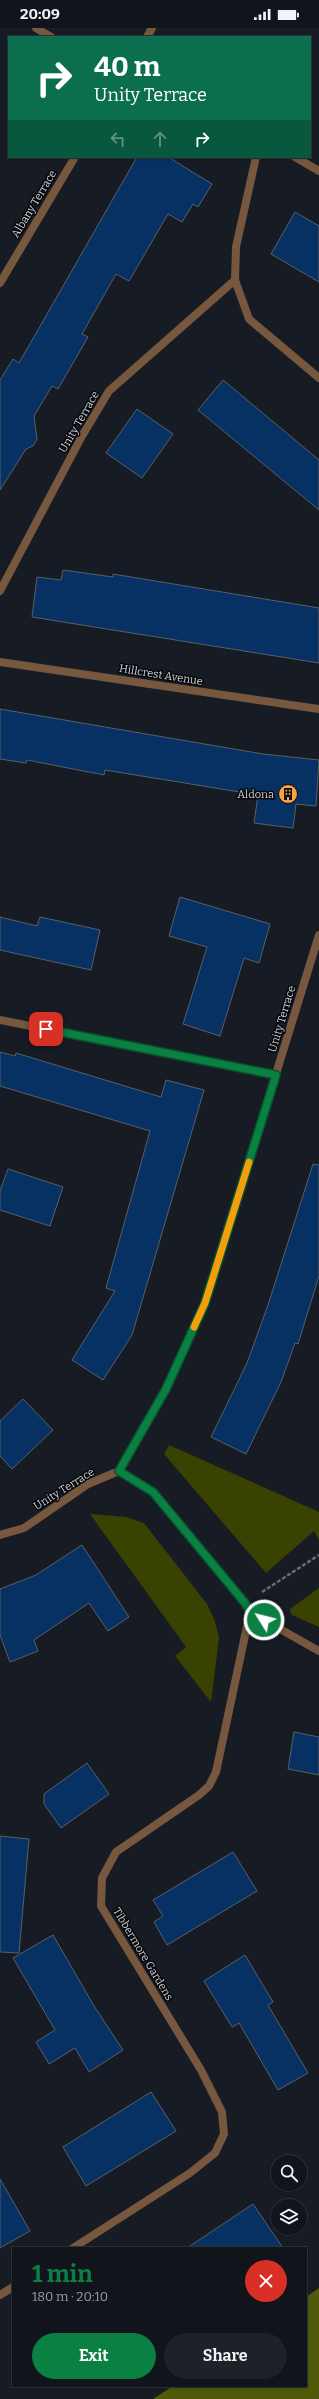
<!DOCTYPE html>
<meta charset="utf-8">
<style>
body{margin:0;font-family:Bitter,serif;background:#1e2228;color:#f1f3f6;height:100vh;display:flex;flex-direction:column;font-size:15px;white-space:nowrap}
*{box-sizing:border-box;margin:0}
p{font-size:13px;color:#9c9fa3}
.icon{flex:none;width:22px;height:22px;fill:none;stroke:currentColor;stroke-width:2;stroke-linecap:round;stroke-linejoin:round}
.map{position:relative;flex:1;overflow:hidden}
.sheet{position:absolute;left:12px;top:2219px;width:295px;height:140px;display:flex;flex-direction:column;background:#11151b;border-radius:0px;box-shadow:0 1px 3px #0004,0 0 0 1px #30343a}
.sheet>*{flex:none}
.banner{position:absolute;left:8px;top:8px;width:303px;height:122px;border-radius:0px;box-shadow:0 1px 3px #0004,0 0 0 1px #30343a;background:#0b6e4f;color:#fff;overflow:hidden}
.buttons{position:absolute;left:271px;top:2127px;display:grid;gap:8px}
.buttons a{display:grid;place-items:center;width:36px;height:36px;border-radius:50%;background:#11151b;box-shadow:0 1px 3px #0004,0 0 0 1px #30343a;font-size:20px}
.pin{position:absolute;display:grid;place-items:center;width:34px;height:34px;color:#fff;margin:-17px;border-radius:8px;box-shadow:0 2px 6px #0006}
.me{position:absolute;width:44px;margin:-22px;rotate:306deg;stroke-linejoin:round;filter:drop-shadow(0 0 3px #0008)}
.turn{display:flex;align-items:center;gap:14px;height:84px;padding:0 20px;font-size:18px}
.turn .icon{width:52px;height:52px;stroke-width:2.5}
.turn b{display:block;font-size:28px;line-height:34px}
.lanes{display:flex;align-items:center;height:38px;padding:0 20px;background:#0003;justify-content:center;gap:20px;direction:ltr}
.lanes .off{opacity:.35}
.round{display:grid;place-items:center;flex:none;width:42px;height:42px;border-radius:21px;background:#1e2228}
.headline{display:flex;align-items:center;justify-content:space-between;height:68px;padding:0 20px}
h1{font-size:24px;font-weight:700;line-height:30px;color:#0b8043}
.action{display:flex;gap:8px;margin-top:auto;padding:8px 20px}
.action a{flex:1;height:46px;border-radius:24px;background:#0b8043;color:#fff;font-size:16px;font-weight:700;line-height:46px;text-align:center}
.action a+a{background:#1e2228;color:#f1f3f6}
.status{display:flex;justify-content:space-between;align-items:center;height:28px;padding:0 20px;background:#11151b;direction:ltr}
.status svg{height:11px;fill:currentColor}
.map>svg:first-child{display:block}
.green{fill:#394200}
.forest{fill:#505a0a}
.building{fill:#073162;stroke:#585f68}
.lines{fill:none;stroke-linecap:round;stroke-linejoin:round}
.path{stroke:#696e75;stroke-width:2.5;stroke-dasharray:4 2;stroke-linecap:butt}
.service{stroke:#77583f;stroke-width:8}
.minor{stroke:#77583f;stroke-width:8}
.tertiary{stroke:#77583f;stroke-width:8}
.route-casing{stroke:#07532c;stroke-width:10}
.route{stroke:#0b8043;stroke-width:7}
.slow{stroke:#f59e0b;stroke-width:7}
.labels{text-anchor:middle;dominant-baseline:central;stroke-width:3;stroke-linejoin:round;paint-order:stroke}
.street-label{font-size:11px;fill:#ced2d7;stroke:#05070a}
.poi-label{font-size:11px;fill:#ced2d7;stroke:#05070a;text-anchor:end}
</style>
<div class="status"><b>20:09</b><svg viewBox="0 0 49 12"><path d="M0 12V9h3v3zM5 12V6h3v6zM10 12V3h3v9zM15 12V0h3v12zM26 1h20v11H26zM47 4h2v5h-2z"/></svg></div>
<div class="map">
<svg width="319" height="2371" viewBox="0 0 319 2371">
<rect width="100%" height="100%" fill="#171c24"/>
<path class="green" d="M169,1417l150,67v28l-5,-9 -48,42 -102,-119z
M90,1486l36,3 18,6 63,81 8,17 4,17 -8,64 -36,-46 11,-9z
M319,1560v39l-27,-12 -2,-6z"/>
<path class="forest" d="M319,2260v111h-166l20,-13h133v-89z"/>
<path class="building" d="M137,129h31l44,27 -14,23 -5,-3 -11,18 -14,-8 -39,67 -13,-7 -34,60 6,3 -30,52 -6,-3 -18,30 3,23 -4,7 -7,3 -26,41v-110l13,-21 6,4z
M295,184l24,14v56l-48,-28z
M223,352l96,80v50l-121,-100z
M137,381l36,25 -31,44 -36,-25z
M63,542l50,7v-3l206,34v55l-287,-46 5,-40 24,3z
M0,681l263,45 56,6 -3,46 -20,-2 -3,24 -39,-5 4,-28 -153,-25 -1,5 -77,-15 -1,3 -26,-4z
M180,869l90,27 -11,39 -15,-5 -24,78 -37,-12 24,-77 -38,-11z
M0,889l37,9 3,-9 60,13 -9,40 -91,-20z
M0,1024l15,4 1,-3 145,44 5,-17 38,10 -72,245 -29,45 -31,-20 43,-69 -9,-3 44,-157 -150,-45z
M313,1136l6,1v111l-21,68 -3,-1 -14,39 -35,72 -35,-17 36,-74 21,-58z
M8,1141l55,18 -13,39 -50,-16v-19z
M23,1371l30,31 -41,39 -12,-13v-35z
M82,1517l47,72 -21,14 -19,-28 -55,37 4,11 -28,11 -10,-27v-46l36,-14z
M294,1704l25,5v38l-31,-6z
M87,1735l22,31 -48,34 -17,-24v-10z
M0,1808l29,3 -10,114 -19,-1z
M233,1824l24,39 -90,54 -13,-23 9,-6 -10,-16z
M53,1907l41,71 29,44 -34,22 -14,-24 -26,16 -13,-22 19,-12 -42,-72z
M245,1927l28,47 -5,3 40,68 -30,17 -39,-67 -7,4 -28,-46z
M151,2064l25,39 -90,55 -23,-39z
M0,2151l30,52 -30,17z
M253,2176l30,44h-96z"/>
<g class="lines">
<path class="path" d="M262,1564l57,-37"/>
<path class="service" d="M147,9l5,-9"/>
<path class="minor" d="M36,0l15,9
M256,129l-20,90 -1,33 14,39 70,59
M295,129l24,14
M0,255l75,-126
M0,563l82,-155 27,-45 126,-111
M0,634l319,47
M0,992l276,55
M119,1443l47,-82 39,-86 114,-368
M73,2220l117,-75 25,-20 9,-19 -2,-22 -21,-42 -100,-164 1,-28 14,-26 83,-57 10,-9 7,-14 34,-160
M0,2267l13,-8"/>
<path class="tertiary" d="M0,1507l24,-7 64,-44 31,-13 34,21 92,111 5,9 69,39"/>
</g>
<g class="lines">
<g class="route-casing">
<path id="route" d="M46,1001l230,46 -71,228 -39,86 -47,82 34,21 92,111 5,9 14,8"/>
</g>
<use href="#route" class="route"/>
<path class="slow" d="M194,1299l11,-24 44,-141"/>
</g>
<defs>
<g id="building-disc" transform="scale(1)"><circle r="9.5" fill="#f7a149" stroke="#05070a"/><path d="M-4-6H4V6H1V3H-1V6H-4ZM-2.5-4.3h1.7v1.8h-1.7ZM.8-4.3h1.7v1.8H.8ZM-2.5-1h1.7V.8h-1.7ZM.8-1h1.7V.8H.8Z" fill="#111"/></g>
</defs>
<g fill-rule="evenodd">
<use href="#building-disc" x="288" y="766"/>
</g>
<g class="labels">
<g class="street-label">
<text transform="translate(34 176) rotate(-59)">Albany Terrace</text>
<text transform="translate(79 394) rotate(-60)">Unity Terrace</text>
<text transform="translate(161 647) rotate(9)">Hillcrest Avenue</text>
<text transform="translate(282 991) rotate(-73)">Unity Terrace</text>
<text transform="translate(64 1461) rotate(-32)">Unity Terrace</text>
<text transform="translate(143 1926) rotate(59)">Tibbermore Gardens</text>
</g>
<g class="poi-label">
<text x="274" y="766">Aldona</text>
</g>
</g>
</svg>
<div class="buttons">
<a><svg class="icon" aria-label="search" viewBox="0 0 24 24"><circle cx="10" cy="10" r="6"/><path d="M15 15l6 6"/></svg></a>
<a><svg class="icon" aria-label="layers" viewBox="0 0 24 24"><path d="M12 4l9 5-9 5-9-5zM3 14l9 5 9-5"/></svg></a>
</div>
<div class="pin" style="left:46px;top:1001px;background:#d93025"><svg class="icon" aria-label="arrive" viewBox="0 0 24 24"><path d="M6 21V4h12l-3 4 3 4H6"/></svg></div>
<svg class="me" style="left:264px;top:1592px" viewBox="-20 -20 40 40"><circle r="17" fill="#0b8043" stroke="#fff" stroke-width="3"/><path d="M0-11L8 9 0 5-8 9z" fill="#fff"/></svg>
<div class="banner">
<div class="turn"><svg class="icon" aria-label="right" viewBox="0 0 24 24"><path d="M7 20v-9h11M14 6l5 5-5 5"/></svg><div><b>40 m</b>Unity Terrace</div></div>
<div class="lanes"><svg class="icon off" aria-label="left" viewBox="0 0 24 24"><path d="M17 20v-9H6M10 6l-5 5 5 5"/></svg><svg class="icon off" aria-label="ahead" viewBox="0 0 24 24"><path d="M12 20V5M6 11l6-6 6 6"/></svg><svg class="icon" aria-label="right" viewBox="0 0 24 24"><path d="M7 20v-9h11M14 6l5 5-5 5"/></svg></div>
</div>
<section class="sheet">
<div class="headline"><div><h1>1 min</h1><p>180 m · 20:10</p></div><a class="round" style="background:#d93025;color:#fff"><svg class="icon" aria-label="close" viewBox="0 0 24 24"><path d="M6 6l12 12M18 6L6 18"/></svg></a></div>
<div class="action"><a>Exit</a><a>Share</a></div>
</section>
</div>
